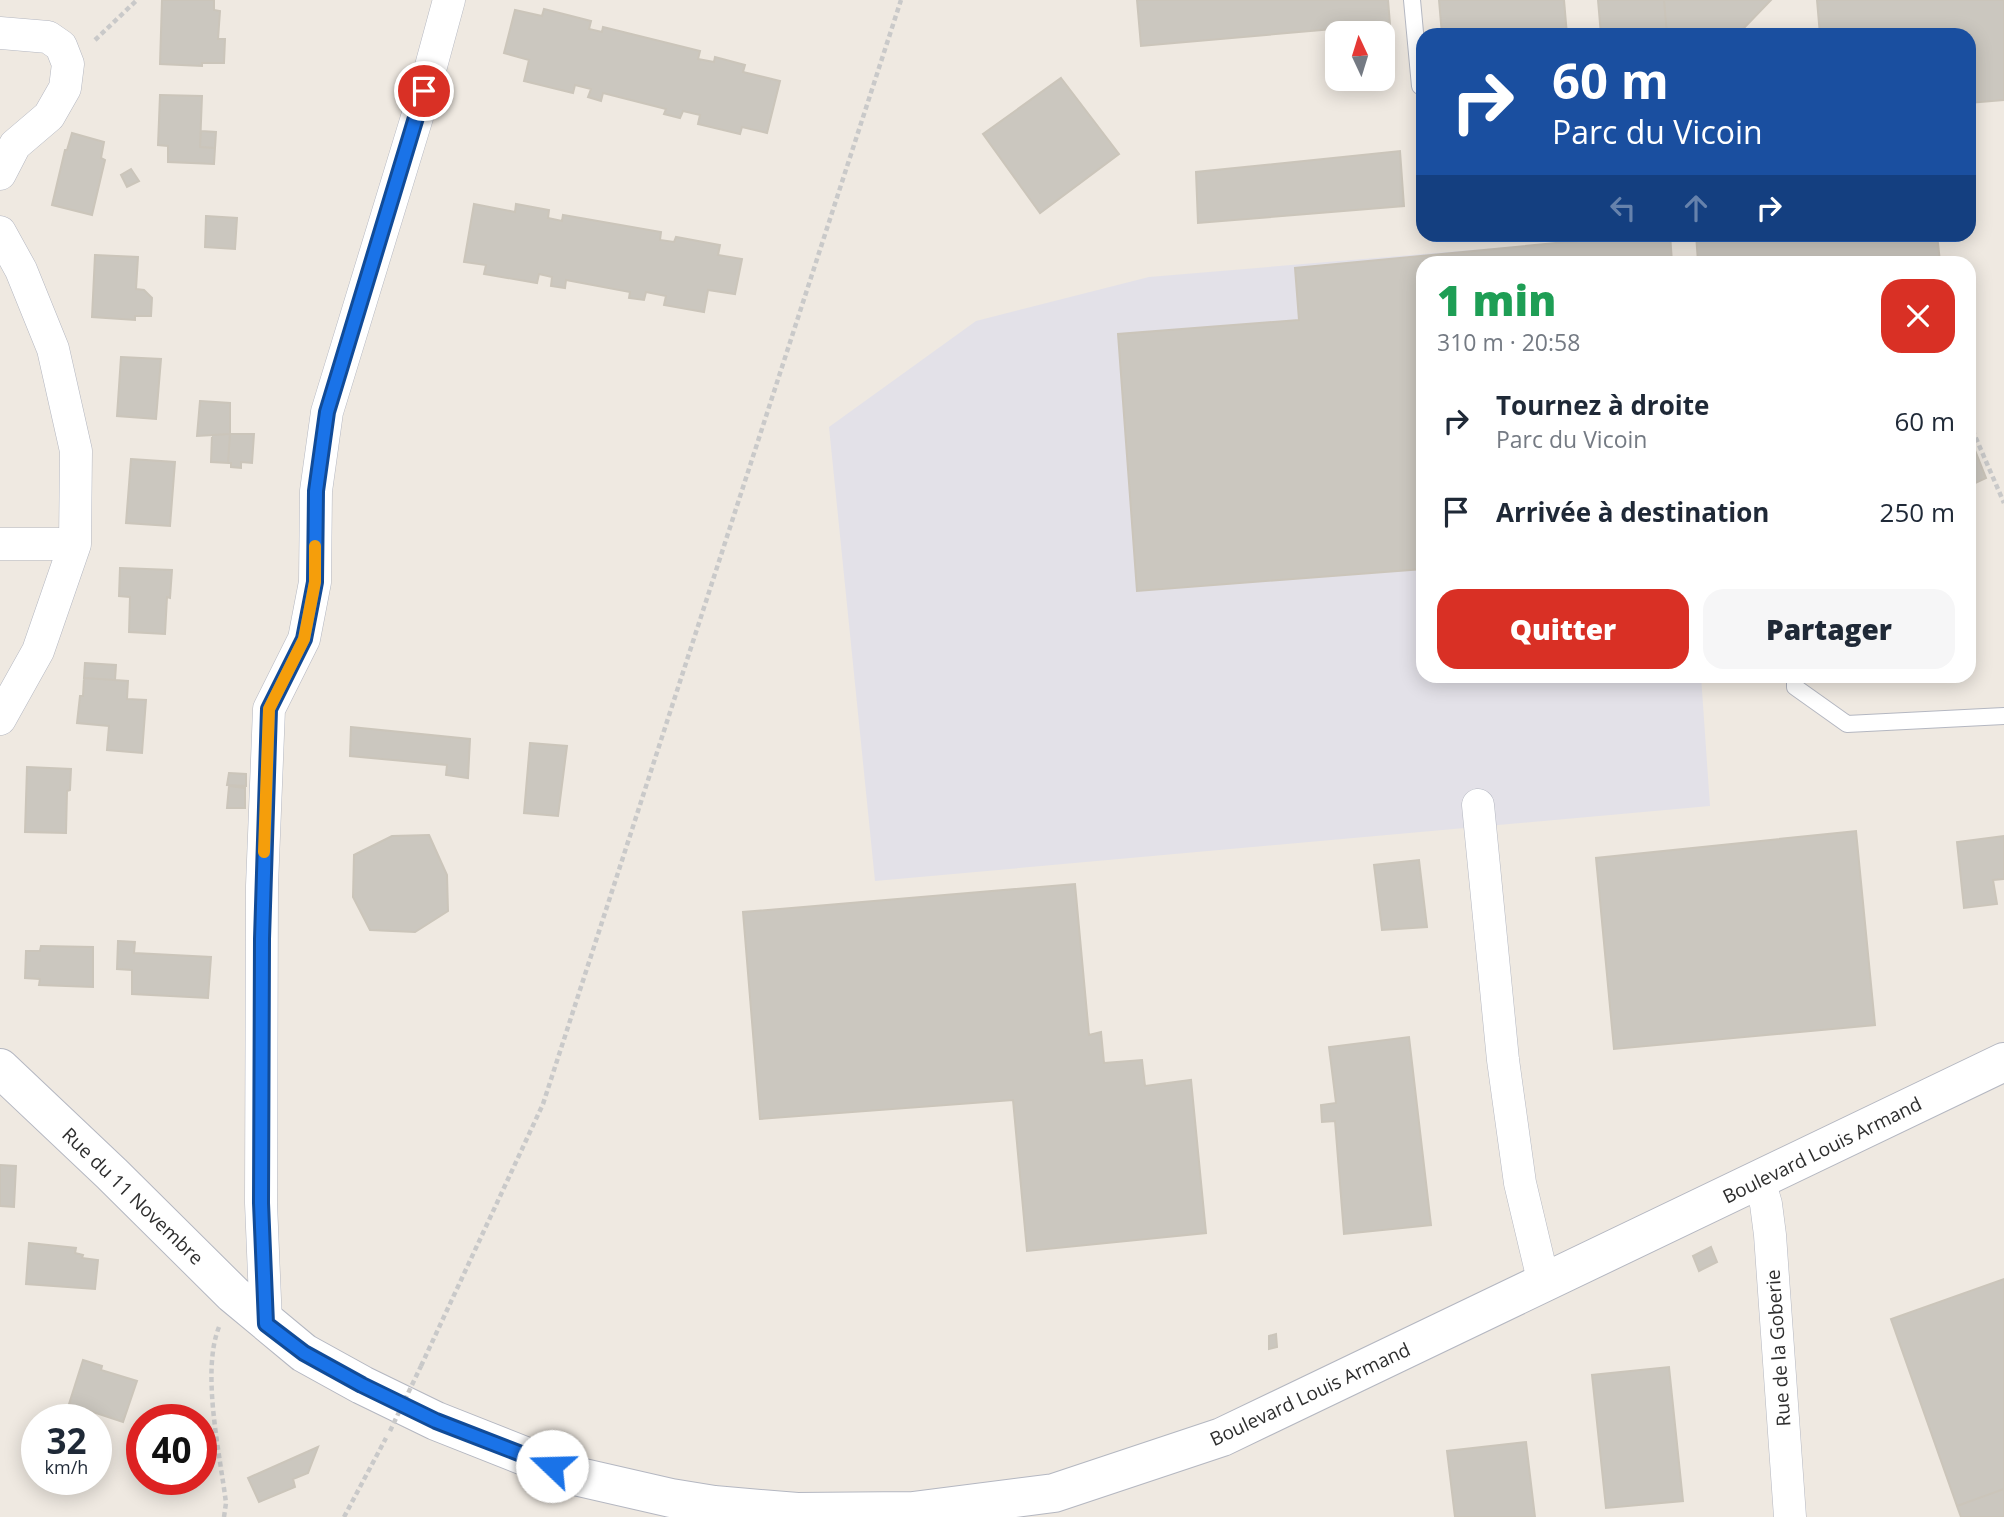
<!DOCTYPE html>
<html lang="fr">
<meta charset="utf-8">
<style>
body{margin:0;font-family:"Open Sans",sans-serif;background:#f6f6f7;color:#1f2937;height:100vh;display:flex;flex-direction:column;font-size:26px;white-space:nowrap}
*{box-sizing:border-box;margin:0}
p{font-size:23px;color:#747a83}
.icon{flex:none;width:38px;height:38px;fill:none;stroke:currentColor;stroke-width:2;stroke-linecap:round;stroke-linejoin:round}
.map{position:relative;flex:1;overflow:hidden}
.details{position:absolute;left:1416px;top:256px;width:560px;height:427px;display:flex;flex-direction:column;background:#fff;border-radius:21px;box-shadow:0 4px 18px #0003}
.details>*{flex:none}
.guide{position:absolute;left:1416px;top:28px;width:560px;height:214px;border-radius:21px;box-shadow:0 4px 18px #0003;background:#1a4fa0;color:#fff;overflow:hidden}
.needle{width:46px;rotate:356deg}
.fabs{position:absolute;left:1325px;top:21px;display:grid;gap:14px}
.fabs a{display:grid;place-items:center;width:70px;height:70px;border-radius:14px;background:#fff;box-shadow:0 4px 18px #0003;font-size:35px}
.speed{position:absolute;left:21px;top:1404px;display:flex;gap:14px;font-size:35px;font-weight:700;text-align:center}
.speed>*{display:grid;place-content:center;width:91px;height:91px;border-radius:50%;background:#fff;box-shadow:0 4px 18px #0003;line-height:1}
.speed small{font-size:18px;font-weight:400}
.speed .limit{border:10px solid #d22;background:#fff;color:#111}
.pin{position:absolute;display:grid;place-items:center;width:60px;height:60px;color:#fff;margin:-30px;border:4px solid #fff;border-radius:50%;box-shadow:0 2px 7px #0007}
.me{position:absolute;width:77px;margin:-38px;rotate:291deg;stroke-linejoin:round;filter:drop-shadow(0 0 5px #0008)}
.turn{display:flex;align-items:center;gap:24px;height:147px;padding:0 21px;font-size:32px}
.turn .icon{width:91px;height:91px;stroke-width:2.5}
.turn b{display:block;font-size:49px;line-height:60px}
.lanes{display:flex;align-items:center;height:66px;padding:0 21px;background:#0003;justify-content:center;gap:35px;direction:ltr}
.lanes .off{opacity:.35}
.round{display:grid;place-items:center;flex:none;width:74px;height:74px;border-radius:21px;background:#f6f6f7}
.headline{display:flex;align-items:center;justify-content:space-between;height:119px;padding:0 21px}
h1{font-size:42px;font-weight:800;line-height:52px;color:#1e9e55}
.action{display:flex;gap:14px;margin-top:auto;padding:14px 21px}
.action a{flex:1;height:80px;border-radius:21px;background:#d93025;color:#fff;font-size:28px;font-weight:800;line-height:80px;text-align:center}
.action a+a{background:#f6f6f7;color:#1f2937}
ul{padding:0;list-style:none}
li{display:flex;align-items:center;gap:21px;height:91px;padding:0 21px}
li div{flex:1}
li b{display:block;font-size:26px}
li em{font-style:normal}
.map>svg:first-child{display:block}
.industrial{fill:#e3e1e8}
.building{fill:#cbc7bf;stroke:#cbc5ba;stroke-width:2}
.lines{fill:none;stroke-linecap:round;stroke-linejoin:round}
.service-casing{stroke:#b4b7c1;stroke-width:18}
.minor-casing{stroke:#b4b7c1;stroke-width:33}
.tertiary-casing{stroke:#b4b7c1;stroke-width:40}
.path{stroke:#c9c9c9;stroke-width:4.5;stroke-dasharray:5 3.5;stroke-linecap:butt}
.service{stroke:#fff;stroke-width:16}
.minor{stroke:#fff;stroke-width:32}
.tertiary{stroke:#fff;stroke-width:38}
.path-bridge{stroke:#c9c9c9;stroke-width:4.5;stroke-dasharray:5 3.5;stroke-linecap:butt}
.route-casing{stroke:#114b97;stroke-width:18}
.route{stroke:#1a73e8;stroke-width:12}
.slow{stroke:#f59e0b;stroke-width:12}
.labels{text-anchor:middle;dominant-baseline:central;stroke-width:5;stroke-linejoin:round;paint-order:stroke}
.street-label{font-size:19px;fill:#2e2e2e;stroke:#fff}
</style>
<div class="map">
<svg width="2004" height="1517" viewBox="0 0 2004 1517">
<rect width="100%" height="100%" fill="#efe9e1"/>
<path class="industrial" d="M1650,235h20l2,27h-249v414h278l9,130 -835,75 -46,-454 147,-106 173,-44z"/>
<path class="building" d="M162,0h52v10l6,1 -2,28h7l-1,24h-22v3l-42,-2z
M1137,0h251l2,24 -249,22z
M1439,0h125l3,35h-125z
M1598,0h66l3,35h-66z
M1664,0h107l-28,29 -67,6h-9z
M1817,0h187v100l-35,3v-68h-149z
M544,9l47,12 -2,8 13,3 1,-5 97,24 -2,8 16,3 1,-5 30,8 -2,7 37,9 -13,52 -25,-6 -2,7 -42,-10 2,-9 -17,-4 -3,7 -16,-4 2,-5 -63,-16 -2,8 -13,-4 3,-8 -16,-4 -2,8 -49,-12 5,-21 -25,-7 11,-43 27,6z
M1743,29v6h-67z
M1061,78l58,76 -79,59 -57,-79z
M160,95l42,1 -2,51 15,1 -1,16 -46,-2v-16l-10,-1z
M201,131l15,1 -1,16 -15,-1z
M72,133l32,9 -3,16 4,2 -13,55 -40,-10 13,-55h2z
M1400,151l4,55 -206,17 -2,-51z
M131,169l8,12 -12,6 -6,-12z
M474,204l41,8 1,-8 33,6 -1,8 14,3 1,-6 98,17 -1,8 14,2 2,-5 44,8 -2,10 24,4 -7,35 -27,-4 -4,22 -40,-7 2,-9 -20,-4 -2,8 -15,-2 1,-6 -64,-12 -1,8 -14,-2 1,-9 -13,-3 -2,9 -53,-9 2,-9 -22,-3z
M206,216l31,2 -2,31 -30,-2z
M1651,234h19l2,28h-249v307l-286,22 -19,-257 181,-14 -4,-52z
M1696,234h241l3,28h-242z
M95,255l43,2 -2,32 8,1 8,8 -1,18h-16v4l-43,-3z
M121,357l40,2 -5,60 -39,-3z
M200,401l30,2v31l-33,2z
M230,434l-2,29 -17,-1 1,-27z
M230,434h24l-2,29 -11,-1v6l-10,-1v-4h-3z
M1969,435l17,43 -17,8z
M131,459l44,3 -5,64 -44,-3z
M120,568l52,2 -2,28 -3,-1 -2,37 -36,-2 1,-35 -11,-1z
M85,663l31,2 -1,15 -31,-2z
M84,678l44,3 -1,18 19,1 -4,53 -35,-3 2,-24 -32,-3 3,-27h3z
M351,727l119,12 -2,39 -22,-3 1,-10 -97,-9z
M530,743l37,3 -9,70 -34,-3z
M27,767l44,2 -1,21 -3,1 -1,42 -41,-1z
M229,773l17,1v12l-19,-1z
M229,786l16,2v20h-18z
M1856,831l19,194 -261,24 -18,-191z
M429,835l18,40 1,36 -33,21 -45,-2 -17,-33 1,-42 38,-19z
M2004,836v43l-11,1 4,24 -33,4 -7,-66z
M1419,860l8,67 -45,3 -8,-65z
M1075,884l14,151 12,-3 3,31 38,-3 3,26 46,-6 15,153 -179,18 -14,-151 -253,19 -17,-207z
M118,941l17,1 -1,11 77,4 -3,41 -76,-4v-24l-15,-1z
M41,946l52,1v40l-54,-2 1,-6 -15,-1 1,-27h14z
M1409,1037l22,188 -87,9 -9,-113 -13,1 -1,-17 15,-2 -7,-56z
M0,1165l16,1 -2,41 -14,-1z
M29,1243l47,5 -1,5 8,2 -1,3 16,2 -3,29 -69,-5z
M1711,1247l6,15 -18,9 -6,-15z
M2004,1279v210l-47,17 -66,-187z
M1276,1334l1,13 -8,2v-13z
M83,1360l19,6 -1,4 36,11 -14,41 -54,-18z
M1669,1367l14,134 -77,7 -14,-133z
M1526,1442l9,75h-80l-8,-66z
M318,1447l-10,26 -15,6 2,8 -36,15 -11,-24z
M2004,1489v28h-43l-4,-11z"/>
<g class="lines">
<g class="service-casing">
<path id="service" d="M1412,0l8,86
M1795,676v11l52,37 157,-8"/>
</g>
<g class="minor-casing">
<path id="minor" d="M0,33l48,4 13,9 7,18 -3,24 -16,28 -34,29 -15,29
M0,232l21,38 32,79 23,102 -1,93 -37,107 -38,68
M0,544h75
M1478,805l25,255 17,123 24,101
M1759,1180l7,24 4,31 20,282
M266,1324l-5,-121 1,-317 7,-177 35,-70 11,-57 1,-91 11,-79 91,-298 31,-114"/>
</g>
<g class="tertiary-casing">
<path id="tertiary" d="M0,1068l112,106 121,120 71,59 58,32 74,36 139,55 96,22 43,7 83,7 116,-1 141,-18 168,-56 782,-375"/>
</g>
<path class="path" d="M95,40l42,-40
M1969,422l35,81
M219,1327c-18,45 1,127 7,176l-2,14
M421,1366l122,-262 358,-1104
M344,1517l42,-79"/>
<use href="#service" class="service"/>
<use href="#minor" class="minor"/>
<use href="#tertiary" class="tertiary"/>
<path class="path-bridge" d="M390,1431l31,-65"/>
</g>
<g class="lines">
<g class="route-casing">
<path id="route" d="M424,91l-97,321 -11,79 -1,91 -11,57 -35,70 -7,230 -1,264 5,121 38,29 58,32 74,36 116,45"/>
</g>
<use href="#route" class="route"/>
<path class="slow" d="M264,852l5,-143 35,-70 11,-57v-36"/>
</g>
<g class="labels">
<g class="street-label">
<text transform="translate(1822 1150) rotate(-26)">Boulevard Louis Armand</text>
<text transform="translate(133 1196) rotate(44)">Rue du 11 Novembre</text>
<text transform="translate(1778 1348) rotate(-94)">Rue de la Goberie</text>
<text transform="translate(1310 1394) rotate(-25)">Boulevard Louis Armand</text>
</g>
</g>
</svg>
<div class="fabs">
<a><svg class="needle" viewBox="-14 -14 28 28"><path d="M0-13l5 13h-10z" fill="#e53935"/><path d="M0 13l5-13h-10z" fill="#747a83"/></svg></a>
</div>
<div class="speed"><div>32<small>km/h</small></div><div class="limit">40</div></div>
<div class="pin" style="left:424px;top:91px;background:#d93025"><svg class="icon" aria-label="arrive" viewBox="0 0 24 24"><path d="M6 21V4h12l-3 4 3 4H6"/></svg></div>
<svg class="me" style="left:552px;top:1466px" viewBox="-20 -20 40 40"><circle r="19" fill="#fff"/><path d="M0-13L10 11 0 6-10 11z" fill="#1a73e8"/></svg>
<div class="guide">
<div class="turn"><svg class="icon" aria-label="right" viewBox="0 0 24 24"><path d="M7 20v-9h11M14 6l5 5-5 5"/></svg><div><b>60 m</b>Parc du Vicoin</div></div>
<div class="lanes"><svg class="icon off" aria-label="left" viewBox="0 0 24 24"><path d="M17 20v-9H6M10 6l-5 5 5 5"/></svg><svg class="icon off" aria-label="ahead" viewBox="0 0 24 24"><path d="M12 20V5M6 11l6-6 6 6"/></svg><svg class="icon" aria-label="right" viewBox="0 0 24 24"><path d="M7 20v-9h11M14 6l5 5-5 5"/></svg></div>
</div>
<section class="details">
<div class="headline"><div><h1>1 min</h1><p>310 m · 20:58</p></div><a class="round" style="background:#d93025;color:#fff"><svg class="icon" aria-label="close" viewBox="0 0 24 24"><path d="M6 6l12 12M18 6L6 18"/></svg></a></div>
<ul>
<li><svg class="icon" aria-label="right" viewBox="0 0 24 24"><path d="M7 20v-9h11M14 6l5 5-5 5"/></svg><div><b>Tournez à droite</b><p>Parc du Vicoin</p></div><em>60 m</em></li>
<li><svg class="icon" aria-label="arrive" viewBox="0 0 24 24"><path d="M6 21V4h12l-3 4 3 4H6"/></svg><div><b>Arrivée à destination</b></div><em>250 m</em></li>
</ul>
<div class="action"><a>Quitter</a><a>Partager</a></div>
</section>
</div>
